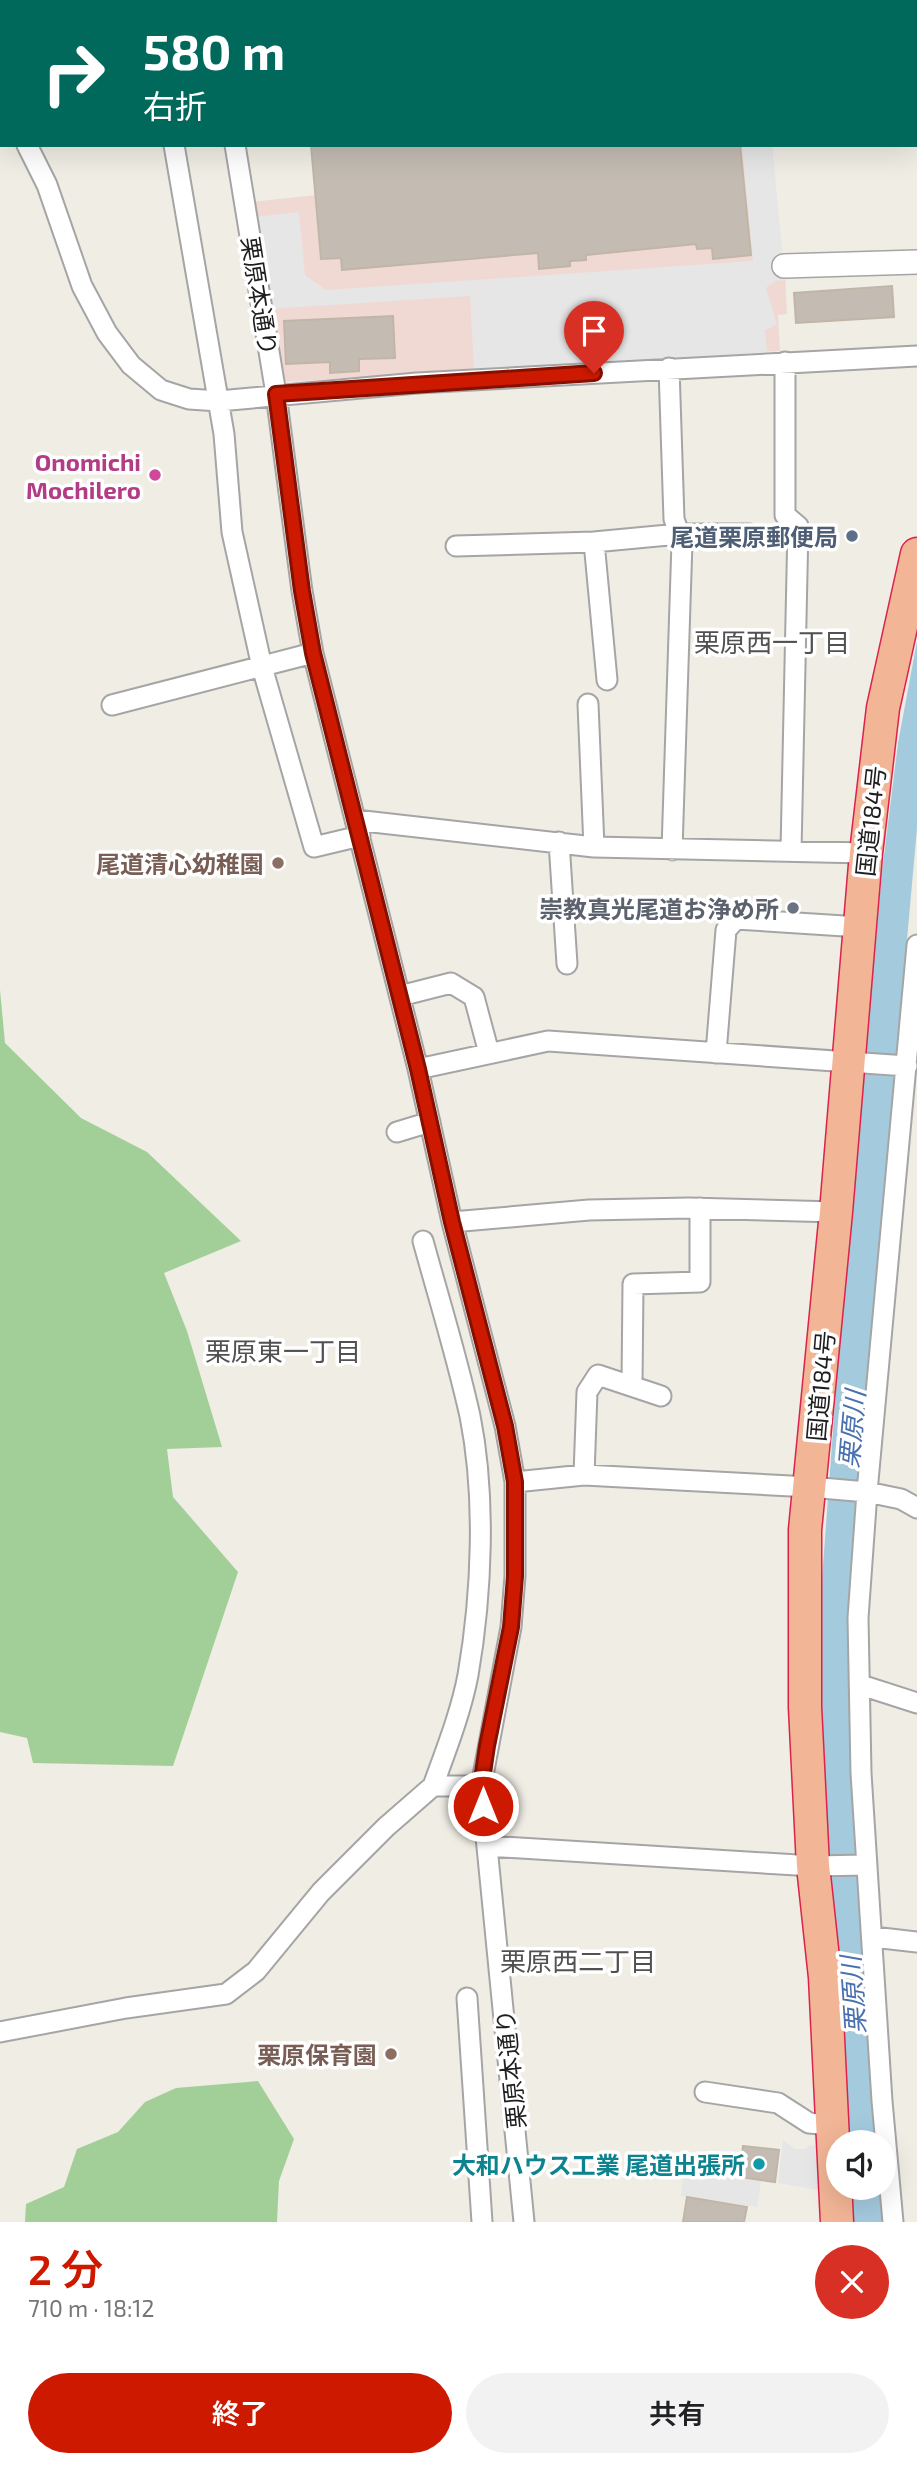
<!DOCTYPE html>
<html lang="ja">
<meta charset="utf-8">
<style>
body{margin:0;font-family:"Exo 2","Noto Sans JP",sans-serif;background:#f2f2f2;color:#202124;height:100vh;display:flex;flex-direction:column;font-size:26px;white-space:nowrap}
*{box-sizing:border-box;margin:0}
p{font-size:23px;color:#757577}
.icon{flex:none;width:38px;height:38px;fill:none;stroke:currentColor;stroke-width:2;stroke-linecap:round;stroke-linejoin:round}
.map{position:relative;height:2222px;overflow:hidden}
.side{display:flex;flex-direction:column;background:#fff;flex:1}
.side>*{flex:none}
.banner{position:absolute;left:0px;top:0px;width:917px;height:147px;box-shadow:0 7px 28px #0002;background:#00695c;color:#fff;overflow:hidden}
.tools{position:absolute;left:826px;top:2130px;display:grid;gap:14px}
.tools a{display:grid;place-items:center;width:70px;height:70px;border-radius:50%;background:#fff;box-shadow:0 7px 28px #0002;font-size:35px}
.pin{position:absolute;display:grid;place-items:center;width:60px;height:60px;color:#fff;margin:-72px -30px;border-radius:50% 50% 50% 0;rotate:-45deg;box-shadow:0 0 7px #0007}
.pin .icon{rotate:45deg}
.me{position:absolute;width:77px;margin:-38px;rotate:0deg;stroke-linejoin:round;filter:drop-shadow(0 0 5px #0008)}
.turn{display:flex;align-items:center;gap:24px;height:147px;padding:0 28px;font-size:32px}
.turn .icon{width:91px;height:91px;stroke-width:2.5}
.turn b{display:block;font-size:49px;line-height:60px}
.round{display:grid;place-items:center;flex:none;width:74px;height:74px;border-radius:37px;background:#f2f2f2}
.summary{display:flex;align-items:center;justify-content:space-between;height:119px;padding:0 28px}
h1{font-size:42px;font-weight:600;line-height:52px;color:#cd1900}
.action{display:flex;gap:14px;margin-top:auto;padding:14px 28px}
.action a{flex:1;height:80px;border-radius:42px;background:#cd1900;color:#fff;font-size:28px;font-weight:600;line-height:80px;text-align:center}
.action a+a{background:#f2f2f2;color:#202124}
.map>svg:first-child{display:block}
.commercial{fill:#f0d8d3}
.forest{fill:#a2cf98}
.parking{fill:#e6e6e6}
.water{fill:#a4cade}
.building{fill:#c4bcb3;stroke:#c1b5a6;stroke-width:2}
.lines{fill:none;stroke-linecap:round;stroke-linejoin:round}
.minor-casing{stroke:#a5a5a5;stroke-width:23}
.tertiary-casing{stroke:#a5a5a5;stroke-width:26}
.trunk-casing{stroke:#dd224b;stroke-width:35}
.minor{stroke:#fff;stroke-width:19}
.tertiary{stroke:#fff;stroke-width:23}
.trunk{stroke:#f2b596;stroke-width:32}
.route-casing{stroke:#851000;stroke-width:18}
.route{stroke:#cd1900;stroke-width:12}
.hotel-dot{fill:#d1479c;stroke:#fff;stroke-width:2.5}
.service-dot{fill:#5c6f8a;stroke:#fff;stroke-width:2.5}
.education-dot{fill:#8d6e63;stroke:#fff;stroke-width:2.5}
.worship-dot{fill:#6b7280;stroke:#fff;stroke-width:2.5}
.culture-dot{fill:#0f9aa8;stroke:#fff;stroke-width:2.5}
.labels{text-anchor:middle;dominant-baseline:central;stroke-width:7;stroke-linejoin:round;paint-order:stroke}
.street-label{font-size:24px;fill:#1e1e1e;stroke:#fff}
.hotel-label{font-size:24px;font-weight:bold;fill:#b23c85;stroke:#fff;text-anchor:end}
.service-label{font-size:24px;font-weight:bold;fill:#4e5e75;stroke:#fff;text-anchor:end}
.education-label{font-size:24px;font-weight:bold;fill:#785e54;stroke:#fff;text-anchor:end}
.worship-label{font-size:24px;font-weight:bold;fill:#5b616d;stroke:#fff;text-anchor:end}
.culture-label{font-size:24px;font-weight:bold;fill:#0d838f;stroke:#fff;text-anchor:end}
.neighbourhood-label{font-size:26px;fill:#515151;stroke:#fff}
.water-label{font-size:26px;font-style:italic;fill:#4970af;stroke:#fff}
</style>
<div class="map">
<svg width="917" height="2222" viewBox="0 0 917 2222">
<rect width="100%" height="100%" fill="#efede4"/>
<path class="commercial" d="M312,145h460l9,109h3l3,60 -9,1 2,36 -498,31 -30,-180 65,-7z"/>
<path class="forest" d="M0,990l5,53 76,75 66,34 94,89 -77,32 23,58 35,116 -55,2 6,48 65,75 -65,194 -140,-3 -6,-25 -27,-6z
M258,2081l36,58 -15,42 -2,41h-252l1,-18 38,-17 13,-38 41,-17 27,-30 31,-14z"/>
<path class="parking" d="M742,145h30l13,135 -10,1 -9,7 11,36 -12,6 2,22 -293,18 -4,-74 -201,13 -14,-92 44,-5 6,63 21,15 427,-29z
M783,2140l12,9h10l6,-4 5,1 2,44 -40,-7z
M684,2170l77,11 -4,26 -76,-11z"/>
<path class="water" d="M917,641v187l-60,670 21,644h-32l-18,-268 -9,-255 35,-471 3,-1 25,-275 16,-129z
M849,2188h32l3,34h-32z"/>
<path class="building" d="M311,145h429l11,110 -38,4 -1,-11 -15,1 -1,-5 -110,11v5l-16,1v5l-31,3 -1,-16 -196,17 -1,-12 -20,1z
M892,286l2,31 -98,6 -2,-30z
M393,316l2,42 -36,1v12l-29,2v-11l-44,2 -2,-43z
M743,2146l36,4 -4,32 -36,-5z
M687,2197l60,10 -3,15h-61z"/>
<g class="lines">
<g class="minor-casing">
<path id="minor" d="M149,0v2
M212,0v2
M326,0v2
M789,0v2
M397,2l11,-2
M0,97l2,3
M915,131h2
M27,145l20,40 35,101 25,47 24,32 30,25 28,9 30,2 198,-18 500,-27
M174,145l50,289 8,98 30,135 52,180 46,-11
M235,145l41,249 26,197 11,62 105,416 34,153 53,204 10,56v94l-4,51 -30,159 43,436
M785,362v153l13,11 -7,325
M669,368l5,151 8,23 -10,308
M594,542l13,138
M456,546l138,-4 85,-8h70
M588,704l6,143
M112,705l201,-52
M355,820l239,27 272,6
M559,842l8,122
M400,996l51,-13 23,14 15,56
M716,1053l10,-123 10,-11 124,8
M418,1069l130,-28 359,25
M397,1132l33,-10
M452,1222l137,-12 100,-2 147,4
M423,1241c16,58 34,116 47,175 16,80 12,178 -2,259 -7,37 -22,75 -35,111
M632,1384l1,-100 67,-2v-74
M584,1475l3,-83 11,-17 63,21
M515,1482l69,-7 226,12 57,5 34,7 16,9
M861,1685l56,18
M487,1846l326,20 54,-1
M873,1937l44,5
M467,1998l15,224
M0,2032l126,-24 100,-14 30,-23 65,-79 65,-65 47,-41h48
M705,2092l73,11 31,20 22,2
M893,2222l-11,-121 -21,-328 -3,-155 9,-126 50,-547"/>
</g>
<g class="tertiary-casing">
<path id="tertiary" d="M784,266l133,-4"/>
</g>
<g class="trunk-casing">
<path id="trunk" d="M837,2222l-12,-245 -12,-111 -8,-159v-177l31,-318 30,-359 17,-145 34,-154"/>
</g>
<use href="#minor" class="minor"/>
<use href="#tertiary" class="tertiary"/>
<use href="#trunk" class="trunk"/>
</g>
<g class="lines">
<g class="route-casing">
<path id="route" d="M483,1806l-2,-20 6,-40 24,-119 4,-51v-94l-10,-56 -53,-204 -34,-153 -105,-416 -11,-62 -26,-197 318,-21"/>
</g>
<use href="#route" class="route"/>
</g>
<circle class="hotel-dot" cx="155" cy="475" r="7"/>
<circle class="service-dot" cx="852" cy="536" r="7"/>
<g class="education-dot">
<circle cx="278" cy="863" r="7"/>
<circle cx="391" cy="2054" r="7"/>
</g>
<circle class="worship-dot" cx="793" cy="908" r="7"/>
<circle class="culture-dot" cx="759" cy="2164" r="7"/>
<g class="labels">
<g class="street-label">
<text transform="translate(260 296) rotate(81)">栗原本通り</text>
<text transform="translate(870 821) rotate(-84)">国道184号</text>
<text transform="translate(820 1386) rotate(-85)">国道184号</text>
<text transform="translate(510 2069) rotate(-96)">栗原本通り</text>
</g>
<g class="hotel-label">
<text x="141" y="461">Onomichi<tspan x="141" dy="28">Mochilero</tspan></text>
</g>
<g class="service-label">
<text x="838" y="536">尾道栗原郵便局</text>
</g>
<g class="education-label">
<text x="264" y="863">尾道清心幼稚園</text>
<text x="377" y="2054">栗原保育園</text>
</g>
<g class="worship-label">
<text x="779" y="908">崇教真光尾道お浄め所</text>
</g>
<g class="culture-label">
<text x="745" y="2164">大和ハウス工業 尾道出張所</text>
</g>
<g class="neighbourhood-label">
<text x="772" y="641">栗原西一丁目</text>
<text x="283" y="1350">栗原東一丁目</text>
<text x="578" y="1960">栗原西二丁目</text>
</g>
<g class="water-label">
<text transform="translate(851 1429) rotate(-85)">栗原川</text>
<text transform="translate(852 1995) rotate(-94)">栗原川</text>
</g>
</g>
</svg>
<div class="tools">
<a><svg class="icon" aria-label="sound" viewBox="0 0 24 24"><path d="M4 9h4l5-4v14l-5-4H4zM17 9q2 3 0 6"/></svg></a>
</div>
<div class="pin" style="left:594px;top:373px;background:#d93025"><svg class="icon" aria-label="arrive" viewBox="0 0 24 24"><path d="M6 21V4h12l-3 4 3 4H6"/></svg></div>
<svg class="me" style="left:483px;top:1806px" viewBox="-20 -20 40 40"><circle r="17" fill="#cd1900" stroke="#fff" stroke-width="3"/><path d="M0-11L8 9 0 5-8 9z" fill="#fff"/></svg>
<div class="banner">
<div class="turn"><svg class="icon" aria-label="right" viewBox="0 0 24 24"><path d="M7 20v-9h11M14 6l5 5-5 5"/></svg><div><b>580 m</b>右折</div></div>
</div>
</div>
<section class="side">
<div class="summary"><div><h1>2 分</h1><p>710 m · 18:12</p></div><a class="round" style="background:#d93025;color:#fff"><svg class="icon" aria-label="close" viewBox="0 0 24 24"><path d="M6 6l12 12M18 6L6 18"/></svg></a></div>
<div class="action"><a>終了</a><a>共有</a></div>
</section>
